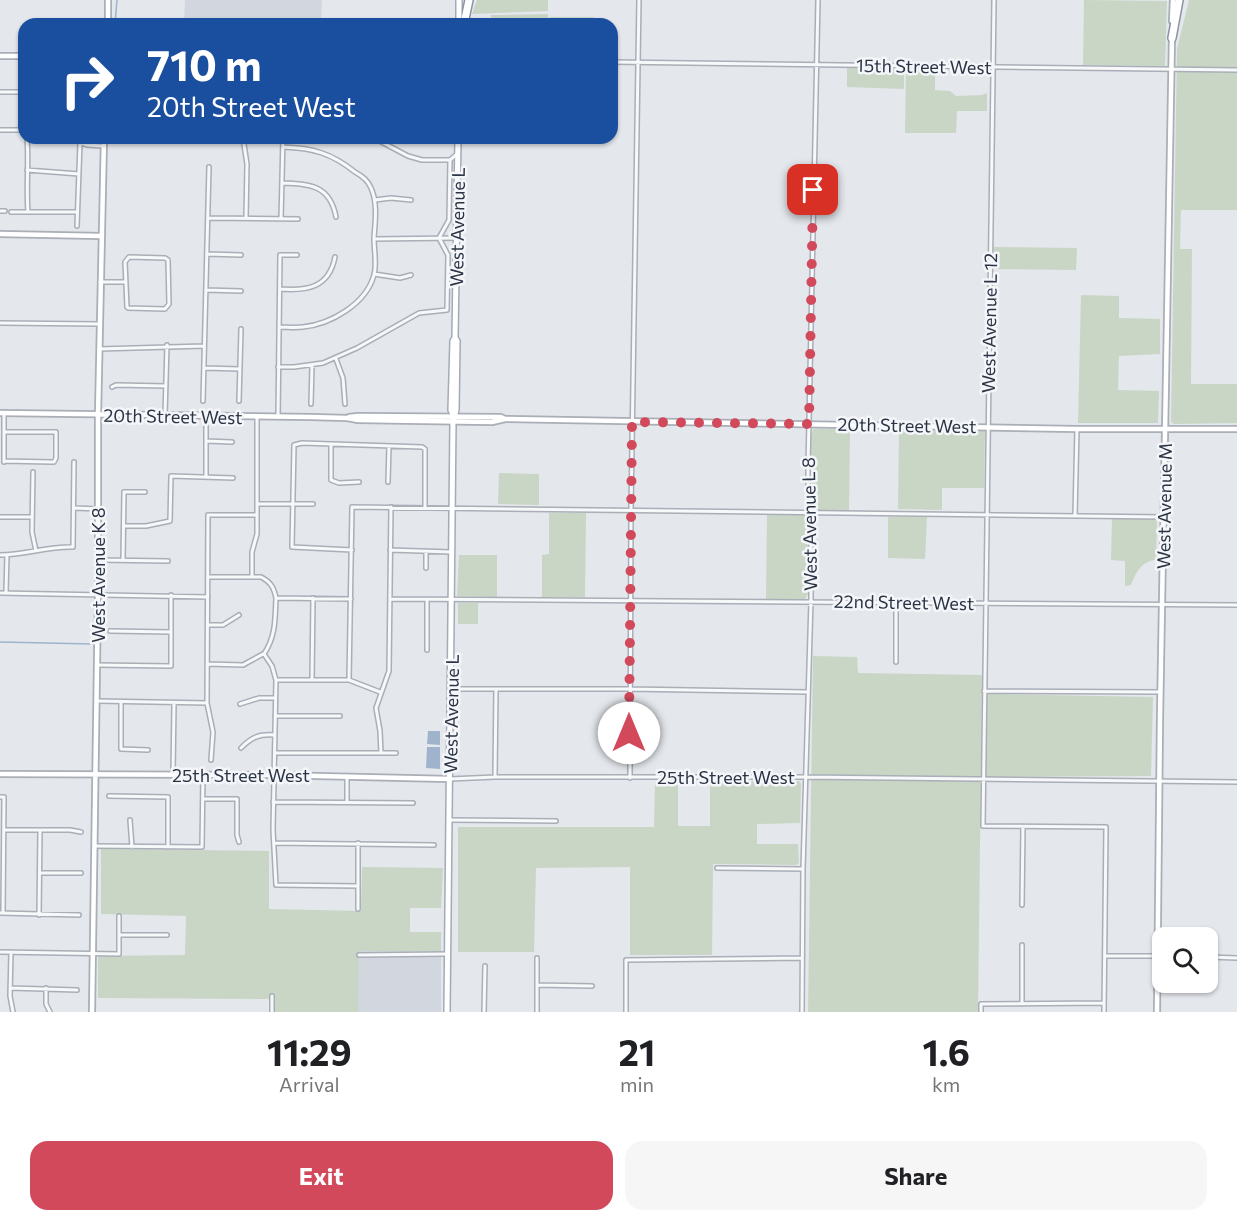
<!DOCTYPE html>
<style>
body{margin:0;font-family:Commissioner,sans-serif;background:#f6f6f6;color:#202124;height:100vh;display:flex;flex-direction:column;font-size:22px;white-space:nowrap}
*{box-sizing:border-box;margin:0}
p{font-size:20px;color:#757577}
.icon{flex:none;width:33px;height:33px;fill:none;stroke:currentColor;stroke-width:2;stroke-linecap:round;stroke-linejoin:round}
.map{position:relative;height:1012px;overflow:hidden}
.details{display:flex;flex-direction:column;background:#fff;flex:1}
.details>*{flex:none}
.hud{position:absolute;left:18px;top:18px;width:600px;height:126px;border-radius:18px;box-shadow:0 2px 4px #0004;background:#1a4fa0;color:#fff;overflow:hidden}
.fabs{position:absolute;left:1152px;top:927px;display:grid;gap:12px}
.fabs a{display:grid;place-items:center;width:66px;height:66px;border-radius:12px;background:#fff;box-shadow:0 2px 4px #0004;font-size:30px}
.pin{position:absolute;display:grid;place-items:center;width:51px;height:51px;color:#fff;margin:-26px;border-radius:12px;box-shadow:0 3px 9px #0006}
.me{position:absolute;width:66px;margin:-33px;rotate:0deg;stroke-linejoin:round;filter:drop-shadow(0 0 4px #0008)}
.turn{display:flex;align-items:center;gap:21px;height:126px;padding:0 30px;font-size:27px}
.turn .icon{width:78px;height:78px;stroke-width:2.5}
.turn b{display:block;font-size:42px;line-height:51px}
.eta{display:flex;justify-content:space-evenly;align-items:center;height:102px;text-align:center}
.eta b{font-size:36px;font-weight:700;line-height:42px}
.action{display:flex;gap:12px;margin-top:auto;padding:12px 30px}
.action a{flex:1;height:69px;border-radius:18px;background:#d1495b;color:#fff;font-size:24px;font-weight:700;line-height:69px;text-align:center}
.action a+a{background:#f6f6f6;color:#202124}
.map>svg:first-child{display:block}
.built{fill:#d2d6de}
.green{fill:#c9d6c5}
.water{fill:#9fb4cc}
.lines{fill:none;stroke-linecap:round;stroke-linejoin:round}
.stream{stroke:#9fb4cc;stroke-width:1.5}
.street-casing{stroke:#a9aeb7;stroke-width:6}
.secondary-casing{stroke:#a9aeb7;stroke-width:8}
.primary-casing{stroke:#a3abb8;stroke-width:8}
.highway-casing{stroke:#8b94a3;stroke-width:10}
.street{stroke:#f7f8fa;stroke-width:3}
.secondary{stroke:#fff;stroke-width:4.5}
.primary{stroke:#fff;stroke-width:5}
.highway{stroke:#fff;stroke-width:7}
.route{stroke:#d1495b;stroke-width:10;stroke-dasharray:0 18}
.labels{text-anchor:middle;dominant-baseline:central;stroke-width:5;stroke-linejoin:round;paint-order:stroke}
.street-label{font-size:18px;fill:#2b3445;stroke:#f4f6f9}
</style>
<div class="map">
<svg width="1237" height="1012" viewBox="0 0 1237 1012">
<rect width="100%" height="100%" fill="#e4e7ec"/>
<path class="built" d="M185,0h137l-1,24h-137z
M358,951h83v61h-83z"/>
<path class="green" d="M477,0h71v11l-76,3z
M1084,0l83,1 -2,65 -82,-1z
M1189,0h48v210h-56l-1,39h12l-1,135h46v39l-63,1 -3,-2 6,-373z
M548,14v10h-57v-9z
M550,17h44v7h-44z
M847,68l57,1v20l-57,-2z
M906,69h29v21l15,1 6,5 26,-1 5,-2v18h-30l-1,22h-51z
M994,247l83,1 -1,22 -83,-1z
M1081,295l38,1v22l41,1v35l-41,2 -1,34 41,1 -1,32h-80z
M813,429h37l-1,83h-34l-3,-3 -1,-73z
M985,430l-1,58h-42v22l-44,-1 1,-78z
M499,473l40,1v31l-41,-1z
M549,513h37l-1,84h-43v-42l7,-1z
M767,515h37l4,2v77l-3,5h-39z
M888,517h39l-2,42 -37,-1z
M1112,519h45l-1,41c-15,1 -20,13 -25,25l-6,1v-25l-14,-1z
M459,555h38v42l-40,-1z
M458,603h20v21h-20z
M813,656l44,1 1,16 124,2 -4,337h-170z
M986,694l167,3 -2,79 -166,1z
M678,781v45h32v-45h89l2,3 -1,39 -43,1v20h41l1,19 -3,2 -83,-1 -1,91h-82v-88l-94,1 -2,84h-76v-125h196l1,-45z
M101,849l168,2v58l92,2 1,-44 81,1 -2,40h-31v24h31v19h-82l-1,61h-83v-13l-177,-1v-42l87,-1 1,-39 -85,-2z"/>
<path class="water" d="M428,731h12v14l-13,-1z
M427,747h13v22l-14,-1z"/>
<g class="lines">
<path class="stream" d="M115,24l2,-24
M0,642l93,2"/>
<g class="street-casing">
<path id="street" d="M994,0l-11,826 123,1 -2,185
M612,62l625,8
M0,92h24
M22,92l2,38
M0,130h24
M27,138c2,25 -1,49 1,74
M69,138l18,7 16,1
M243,138l4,26 -1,54
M374,138l34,18 14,4h28
M27,170l52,4
M282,183c28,1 48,2 54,34
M375,200l16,-2 20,2
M0,211h5
M11,212h66
M208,218l90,1
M281,219l2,-81
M77,226l3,-83
M374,239l83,-1
M207,254l34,1
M129,257l36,1 3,2 1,44 -4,5 -37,-1 -1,-1 -2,-45z
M374,274l26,4 11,-3
M100,282h25
M280,289c27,2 49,-1 55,-32
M206,290l35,1
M0,323l100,1
M279,327c8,0 16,1 24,0 28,-3 63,-23 71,-52 3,-11 0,-25 0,-37 1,-15 4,-35 -3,-50 -3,-8 -9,-12 -16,-16 -24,-19 -42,-24 -72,-25
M99,349l105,-3
M336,359l7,19 2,26
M278,367h16l29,-4 34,-15 62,-35 28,-3 1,-55 -9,-17 10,-18 1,-60 7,-6
M204,368l36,1
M112,387l4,-2 50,1
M203,401l6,-234
M239,401l2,-72
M311,404l1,-39
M165,415l2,-70
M278,417l2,-162h17
M206,441l26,1
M331,444v36l8,3 20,-1
M4,461l47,1h3l2,-4v-26h-52
M4,462v-49
M33,472l-1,60 4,19
M206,477v-61
M388,482l1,-36
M258,504h55
M75,508l23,1
M1075,516l2,-87
M0,517h31
M124,526h22l24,-5 1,-45 62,2
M352,550l-60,-3 2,-102 8,-2 120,4 3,2v58
M390,550l61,2
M426,551v17
M0,555c25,0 48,-9 73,-8l1,-85
M98,560l70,1
M123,560l1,-68h21
M252,576v-24l5,-18v-117
M208,577h53c10,5 13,11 15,21l75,1
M6,592l1,-37
M0,593l208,4
M276,598c-1,21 0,38 -12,56l8,12 4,14 -3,150 3,55 82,1
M391,599l846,6
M427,601v49
M208,625h15l16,-10
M110,631l61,1
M896,662v-59
M208,664l35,1 20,-11
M97,665l74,1v-71
M276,680h73l31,12
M312,680l1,-82
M349,680l3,-173 812,10
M452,689h177l178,3
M984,691l176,1
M97,701l110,2
M121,702v47l27,1
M240,704l19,-6h16
M275,716h65
M241,748c11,-11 18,-14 33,-13
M275,753h121
M381,753l-1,-22 -4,-23 13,-37 2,-164
M211,760l2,-28 -6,-29 1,-188h49
M173,774l1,-70
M495,777l1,-88
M630,778l1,-268 8,-510
M450,779l45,-2h311l431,5
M109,796l59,1v50
M0,797h4l-1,116
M203,799h34v36l2,7
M273,802l140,1
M347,802v-26
M130,820l2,27
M449,820l107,1
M4,830h66l11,2
M274,843l160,2
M95,846l107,1 1,-72
M717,868l86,1
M40,873h41
M1022,905l1,-78
M358,909v-66
M0,913l79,2
M39,915l1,-85
M119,935h48
M0,952l119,2v-38
M11,952l-1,44 3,16
M359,955l88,-1
M1105,956h57
M1208,957l29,1
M537,985l55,1
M10,988l67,2
M46,988v16l4,8
M1022,1004v-59
M272,1012v-16
M484,1012l1,-46
M537,1012v-54
M626,1012v-52l176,-2
M802,1012l1,-143 8,-268v-80l-3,-8v-46l10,-467
M981,1012v-8l123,-1"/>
</g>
<g class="secondary-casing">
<path id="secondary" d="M1172,21l1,-21
M108,24v-24
M0,56h24
M0,234l101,2
M0,413l311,4 36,1 11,2 65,1 69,1 13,-3 572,10h160
M349,417l9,-1 143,1 4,2
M0,774l273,1 177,4
M92,1012l6,-418v-179l6,-277
M1157,1012l3,-294 12,-682"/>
</g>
<g class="primary-casing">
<path id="primary" d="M459,24v-24
M454,417l-3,-7 2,-69 2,-3 3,-200
M447,1012l6,-591 3,-11 1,-69 -2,-3"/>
</g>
<g class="highway-casing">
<path id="highway" d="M465,19l4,-19
M1172,38l7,-38"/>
</g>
<use href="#street" class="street"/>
<use href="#secondary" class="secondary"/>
<use href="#primary" class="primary"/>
<use href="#highway" class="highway"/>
</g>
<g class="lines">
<path class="route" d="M629,733l3,-311 177,2 4,-234"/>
</g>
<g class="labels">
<g class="street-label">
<text transform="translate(924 66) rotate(1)">15th Street West</text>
<text transform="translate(457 227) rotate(-89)">West Avenue L</text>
<text transform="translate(989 323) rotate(-89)">West Avenue L 12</text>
<text transform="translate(173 416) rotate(1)">20th Street West</text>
<text transform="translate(907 425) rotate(1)">20th Street West</text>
<text transform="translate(1164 506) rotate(-89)">West Avenue M</text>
<text transform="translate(809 524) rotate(-91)">West Avenue L 8</text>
<text transform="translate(98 575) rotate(-90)">West Avenue K 8</text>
<text transform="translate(904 602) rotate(1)">22nd Street West</text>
<text transform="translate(451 714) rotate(-89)">West Avenue L</text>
<text x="241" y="775">25th Street West</text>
<text x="726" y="777">25th Street West</text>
</g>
</g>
</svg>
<div class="fabs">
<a><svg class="icon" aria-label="search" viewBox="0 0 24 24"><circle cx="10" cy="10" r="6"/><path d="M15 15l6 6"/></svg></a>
</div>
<div class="pin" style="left:813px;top:190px;background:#d93025"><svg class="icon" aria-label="arrive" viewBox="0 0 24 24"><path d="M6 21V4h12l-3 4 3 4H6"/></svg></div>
<svg class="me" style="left:629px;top:733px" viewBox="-20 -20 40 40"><circle r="19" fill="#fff"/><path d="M0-13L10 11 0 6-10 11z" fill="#d1495b"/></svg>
<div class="hud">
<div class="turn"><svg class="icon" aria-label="right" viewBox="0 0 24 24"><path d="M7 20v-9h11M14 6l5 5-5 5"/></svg><div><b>710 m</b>20th Street West</div></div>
</div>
</div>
<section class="details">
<div class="eta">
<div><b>11:29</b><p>Arrival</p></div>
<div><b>21</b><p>min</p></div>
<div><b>1.6</b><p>km</p></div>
</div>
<div class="action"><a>Exit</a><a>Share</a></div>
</section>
